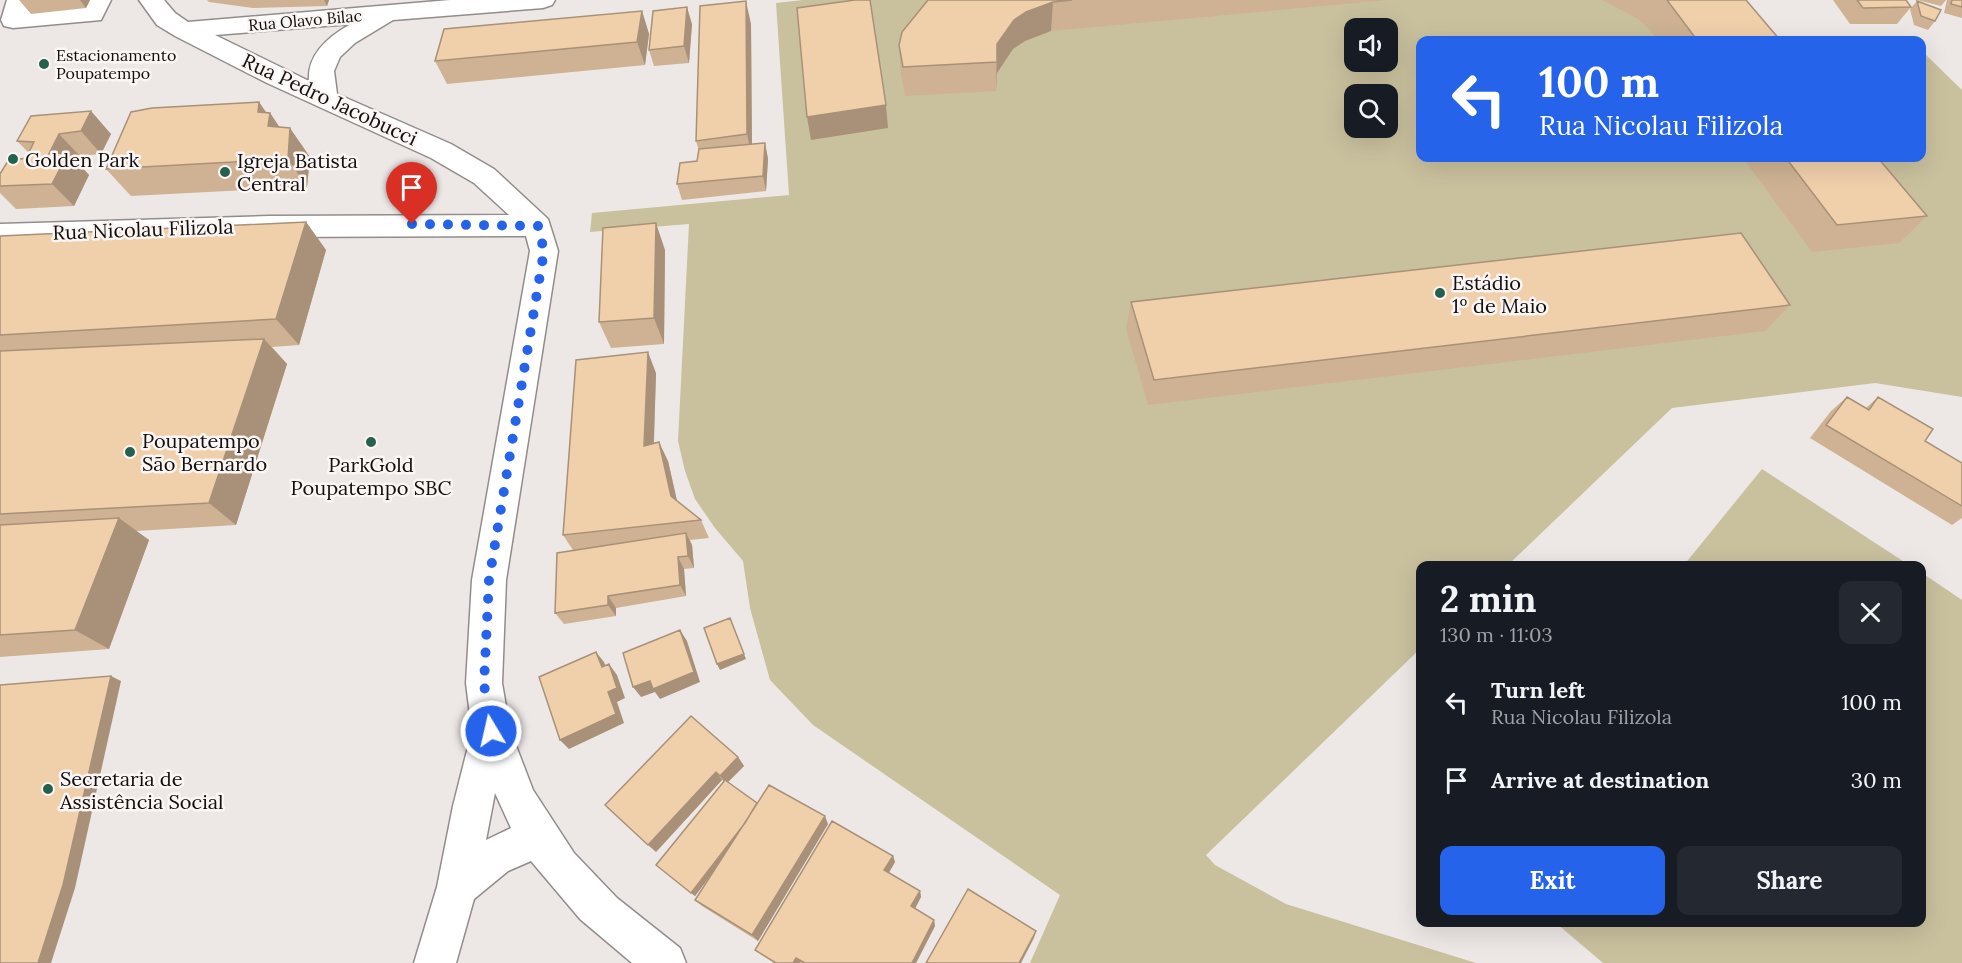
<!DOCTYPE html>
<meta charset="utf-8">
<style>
body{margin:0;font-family:Lora,serif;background:#242831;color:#f1f3f6;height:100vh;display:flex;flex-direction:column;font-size:22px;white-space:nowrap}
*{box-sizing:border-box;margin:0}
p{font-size:20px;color:#9ea1a6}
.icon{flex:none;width:33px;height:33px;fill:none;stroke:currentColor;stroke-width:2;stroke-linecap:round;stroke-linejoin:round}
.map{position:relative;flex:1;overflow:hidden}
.sheet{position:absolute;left:1416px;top:561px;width:510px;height:366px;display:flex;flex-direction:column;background:#171b24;border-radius:12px;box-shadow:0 6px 24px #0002}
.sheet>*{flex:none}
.banner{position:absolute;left:1416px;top:36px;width:510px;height:126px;border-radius:12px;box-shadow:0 6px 24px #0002;background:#2563eb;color:#fff;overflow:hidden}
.tools{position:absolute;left:1344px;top:18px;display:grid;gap:12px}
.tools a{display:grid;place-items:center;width:54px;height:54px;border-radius:12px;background:#171b24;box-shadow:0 6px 24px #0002;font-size:30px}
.pin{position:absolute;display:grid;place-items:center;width:51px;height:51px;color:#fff;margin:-62px -26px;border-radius:50% 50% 50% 0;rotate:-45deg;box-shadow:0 0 6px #0007}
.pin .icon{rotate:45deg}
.me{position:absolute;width:66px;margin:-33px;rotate:351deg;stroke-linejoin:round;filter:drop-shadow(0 0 4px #0008)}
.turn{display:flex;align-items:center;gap:21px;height:126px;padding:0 24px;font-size:27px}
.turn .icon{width:78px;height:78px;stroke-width:2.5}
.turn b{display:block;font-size:42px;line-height:51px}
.round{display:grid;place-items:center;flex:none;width:63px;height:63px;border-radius:12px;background:#242831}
.headline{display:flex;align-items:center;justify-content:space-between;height:102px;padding:0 24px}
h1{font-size:36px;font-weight:800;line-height:45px}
.primary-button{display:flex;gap:12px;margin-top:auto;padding:12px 24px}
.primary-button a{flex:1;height:69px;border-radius:12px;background:#2563eb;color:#fff;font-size:24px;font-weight:800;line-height:69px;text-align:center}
.primary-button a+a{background:#242831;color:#f1f3f6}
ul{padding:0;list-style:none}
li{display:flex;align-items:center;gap:18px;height:78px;padding:0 24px}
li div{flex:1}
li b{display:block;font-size:22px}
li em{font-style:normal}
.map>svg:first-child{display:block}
.green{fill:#c9c09e;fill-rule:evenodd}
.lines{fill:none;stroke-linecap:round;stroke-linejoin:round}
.minor-casing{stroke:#928d8b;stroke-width:3}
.minor{fill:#fff;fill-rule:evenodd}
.wall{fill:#ceb293}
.shaded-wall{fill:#a89178}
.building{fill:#f0cfab;stroke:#a89178;stroke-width:1.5}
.route{stroke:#2563eb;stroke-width:10;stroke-dasharray:0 18}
.poi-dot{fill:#24624f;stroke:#fbf5f3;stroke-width:2}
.labels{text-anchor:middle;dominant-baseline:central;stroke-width:5;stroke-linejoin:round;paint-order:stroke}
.far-street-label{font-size:16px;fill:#11100f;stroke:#fbf5f3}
.far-poi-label{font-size:16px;fill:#11100f;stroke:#fbf5f3;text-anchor:start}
.street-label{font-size:20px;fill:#11100f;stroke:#fbf5f3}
.poi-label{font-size:20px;fill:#11100f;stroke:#fbf5f3;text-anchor:start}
</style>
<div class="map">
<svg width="1962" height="963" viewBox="0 0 1962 963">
<rect width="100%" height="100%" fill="#ede8e6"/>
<path class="green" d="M803,0h898l38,40h-319v118h502v-107l40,39v307l-87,-14 -203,25 -164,157 -88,1v83l-214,206 9,10 71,39 190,59h-446l30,-68 -247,-170 -43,-45 -20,-72 -7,-47 -28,-33 -20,-29 -10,-28 -7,-30 11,-217 -99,8 2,-19 197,-18 -13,-192zM1354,28h34v34h-34zM1354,94h34v34h-34z
M1762,469l147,96h-225z
M1922,573l40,27v363h-359l-47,-40 366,-1z"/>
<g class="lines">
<g class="minor-casing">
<path id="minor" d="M7,0h24l-3,11 55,-4 4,-7h24l-10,20 -88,8 -9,-2 -3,-6z
M139,0h25l11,13 13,9 262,-22h105l-3,5 -9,3 -150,12 -38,23 -15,14 -6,14 3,23 114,50 43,25 54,50 10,32 -52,329 -4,103 8,47 23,60 41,63 43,45 63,50 6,15h-54l-52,-44 -49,-58 -23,10 -34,28 -18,64h-42l23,-76 16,-81 19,-75 -6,-48 6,-103 58,-329 -4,-15 -257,1 -269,9v-22l269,-8 240,-1 -35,-32 -43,-25 -164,-75 -92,-47 -18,-11zM351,24c-22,12 -44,30 -42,57l-94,-46zM495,793l16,35 -25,12z"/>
</g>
<use href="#minor" class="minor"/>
</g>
<path class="wall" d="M19,0h71l-4,8 -55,6z
M207,0h122l-2,6 -74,2 -44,-6z
M928,0h460l-337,31 -26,10 -12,8 -16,24 -1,18 -91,5 -4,-22 -2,-29z
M1602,0h144l34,40h-123l-8,-11 -11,-10z
M1833,0h73l5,7 -14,17h-47z
M1917,0h29l-5,6z
M1947,0h15v18l-18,-5z
M1917,1l18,20 -7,9 -14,-5 -4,-16z
M642,11l7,23 -4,31 -198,19 -12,-23z
M692,24l-3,39 -35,3 -5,-16z
M751,24l1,120 13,-1 3,16 -2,32 -84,9 -5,-16 20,-23 2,-10 -3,-10z
M259,102l7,10 4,1 9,14 31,30 -3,30 -176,9 -25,-27z
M31,116l80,18 -10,20 -21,2 -3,6 12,13 -15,31 -58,3 -16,-16v-19l26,-16 3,-5 -12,-12z
M1743,158h135l49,58 -28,27 -87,9z
M306,222l20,28 -27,95 -27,2 15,17 -51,161 -100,6 13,9 -40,109 -109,8v-421z
M665,250l-1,94 -53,4 -12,-26z
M1131,302l659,3 -25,26 -617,74 -22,-76z
M656,373l-2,70 14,18 9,40 24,19 8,18 -19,2 2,5 2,23 -10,1 2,27 -70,12v8l-52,8 -9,-11 18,-63 -10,-15z
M1847,397l19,11 12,-11 47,44 37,22v55l-10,7 -142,-87 21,-27z
M691,716l47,41 6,9 -16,16 29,21 71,21 -70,117 -56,-35 -7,-6 21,-32 -21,28 -39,-31 68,-84 -2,-1 -66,72z
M893,856l2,6 -6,10 31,19 1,6 -6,12 19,11 1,6 -19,37h-142l-19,-13z"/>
<path class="shaded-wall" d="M80,0h10l-4,8z
M324,0h5l-2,6z
M746,1l5,23 1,133 -5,-23z
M1053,2l-2,29 -26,10 -12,8 -16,24 -1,18 1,-47 17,-24 12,-8z
M687,7l5,17 -3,39 -5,-17z
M642,11l7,23 -4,31 -8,-23z
M259,102l10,15 1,-4 19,28 1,-13 20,29 -3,30 -19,-28v-5l-30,-42z
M886,105l2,23 -77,12 -4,-23z
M91,111l20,23 -10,20 -20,-23z
M59,134l21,22 -3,6 12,13 -15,31 -22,-22 -3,-30z
M765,143l3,16 -2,32 -3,-15z
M306,222l20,28 -27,95 -23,-26z
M656,223l9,27 -1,94 -10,-26z
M264,339l23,25 -51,161 -27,-22z
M648,352l8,21 -3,92 -9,-19z
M659,442l9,19 12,53 -9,-18z
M119,518l30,22 -40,109 -34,-19z
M686,533l6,12 2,23 -6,-12z
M678,557l6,12 2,27 -6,-11z
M608,596l8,12v8l-8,-11z
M730,618l16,41 -26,11 -3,-6z
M680,630l7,11 13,41 -40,17 -5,-7 -14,5 -8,-10z
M596,652l8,10 6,15 -8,-10z
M609,664l8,11 8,23 -8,4 7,21 -55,26 -9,-9z
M111,676l10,5 -46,207 -24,75h-13z
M738,757l6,9 -18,18 -6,-8z
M716,772l6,8 -66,72 -8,-7z
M759,805l2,4 -66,87 -4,-3z
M825,816l3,8 -70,117 -6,-6z
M893,856l2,6 -8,14 -3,-6z
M920,891l1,6 -8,15 -2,-6z
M934,920l1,6 -19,37h-4z
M1036,931l-2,7 -13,25h-2z
M796,958l5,4 -1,1h-7z"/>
<path class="building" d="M855,0h15l16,105 -79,12 -10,-109z
M928,0h144l-19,2 -27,10 -12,8 -17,24v18l-94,5 -4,-22 3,-13z
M1667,0h79l34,40h-83z
M1857,0h49l5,7 -48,1z
M1952,0h10v7l-11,-3z
M746,1l1,133 -51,7 4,-135z
M1917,1l24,9 -6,11 -14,-5z
M687,7l-3,39 -35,4 4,-39z
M642,11l-5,31 -202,19 9,-32z
M259,102l-1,10 12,1 -2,13 22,2 -2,31 -182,10 25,-57 21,-4z
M91,111l-10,20 -22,3 -10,20 19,-1 -16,31 -52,2v-12l8,-13 18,-3 8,-16 -17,-1 14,-25z
M765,143l-2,33 -86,8 3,-21 17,-2 2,-12z
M1786,158h92l49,58 -90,9z
M306,222l-30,97 -276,16v-99z
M656,223l-2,95 -55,4 4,-94z
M1741,233l49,72 -636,75 -23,-78z
M264,339l-55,164 -209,11v-163z
M648,352l-4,94 15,-4 12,54 30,24 -138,15 13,-175z
M1847,397l22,13 9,-13 55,32 -8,12 37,22v43l-136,-81z
M119,518l-44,112 -75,5v-110z
M686,533l2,23 -10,1 2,28 -72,11v9l-53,8 2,-60z
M730,618l14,36 -27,10 -13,-36z
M680,630l14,42 -41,17 -3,-8 -17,6 -10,-34z
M596,652l6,15 7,-3 8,24 -9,4 8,22 -56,26 -21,-63z
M111,676l-48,209 -25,78h-38v-278z
M691,716l47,41 -18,19 -4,-4 -68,73 -43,-40z
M725,780l32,23 -12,20 -54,70 -35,-28z
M769,785l56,31 -73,119 -57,-35z
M832,821l61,35 -9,14 36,21 -9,15 23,14 -22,43h-107l-9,-5 -3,5h-17l-21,-13z
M968,889l68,42 -17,32h-93z"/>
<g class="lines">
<path class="route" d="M412,224l126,2 6,25 -55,329 -5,104 7,47"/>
</g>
<g class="poi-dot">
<circle cx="44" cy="64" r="6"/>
<circle cx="13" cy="159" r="6"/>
<circle cx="225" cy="172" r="6"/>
<circle cx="1440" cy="293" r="6"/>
<circle cx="371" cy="442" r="6"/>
<circle cx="130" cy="452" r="6"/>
<circle cx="48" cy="789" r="6"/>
</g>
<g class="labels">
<g class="far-street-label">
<text transform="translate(305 20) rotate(-5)">Rua Olavo Bilac</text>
</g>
<g class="far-poi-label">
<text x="56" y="55">Estacionamento<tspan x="56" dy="18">Poupatempo</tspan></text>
</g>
<g class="street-label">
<text transform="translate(330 99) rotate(25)">Rua Pedro Jacobucci</text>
<text transform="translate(143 229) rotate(-2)">Rua Nicolau Filizola</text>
</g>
<g class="poi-label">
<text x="25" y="159">Golden Park</text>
<text x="237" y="160">Igreja Batista<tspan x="237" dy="23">Central</tspan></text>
<text x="1452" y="282">Estádio<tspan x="1452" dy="23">1º de Maio</tspan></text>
<text x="142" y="440">Poupatempo<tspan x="142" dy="23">São Bernardo</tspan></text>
<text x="371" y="464" text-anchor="middle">ParkGold<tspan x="371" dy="23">Poupatempo SBC</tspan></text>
<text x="60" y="778">Secretaria de<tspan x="60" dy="23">Assistência Social</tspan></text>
</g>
</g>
</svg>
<div class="tools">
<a><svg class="icon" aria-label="sound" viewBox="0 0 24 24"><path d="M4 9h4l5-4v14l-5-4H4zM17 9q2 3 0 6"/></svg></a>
<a><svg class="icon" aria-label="search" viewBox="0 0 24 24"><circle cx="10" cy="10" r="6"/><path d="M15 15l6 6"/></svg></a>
</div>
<div class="pin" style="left:412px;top:224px;background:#d93025"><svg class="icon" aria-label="arrive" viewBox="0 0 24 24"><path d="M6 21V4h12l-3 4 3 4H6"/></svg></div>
<svg class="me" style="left:491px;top:731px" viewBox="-20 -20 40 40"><circle r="17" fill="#2563eb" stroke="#fff" stroke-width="3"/><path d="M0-11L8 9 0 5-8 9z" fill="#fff"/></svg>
<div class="banner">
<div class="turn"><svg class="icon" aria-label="left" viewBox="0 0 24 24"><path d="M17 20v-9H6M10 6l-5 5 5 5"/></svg><div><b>100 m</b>Rua Nicolau Filizola</div></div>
</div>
<section class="sheet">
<div class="headline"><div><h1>2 min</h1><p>130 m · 11:03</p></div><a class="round"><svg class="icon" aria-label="close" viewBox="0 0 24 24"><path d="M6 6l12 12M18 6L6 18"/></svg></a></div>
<ul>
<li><svg class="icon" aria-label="left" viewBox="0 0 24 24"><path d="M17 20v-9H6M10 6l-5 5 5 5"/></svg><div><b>Turn left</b><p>Rua Nicolau Filizola</p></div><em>100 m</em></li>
<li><svg class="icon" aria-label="arrive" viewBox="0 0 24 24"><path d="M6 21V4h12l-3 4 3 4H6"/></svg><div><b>Arrive at destination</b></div><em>30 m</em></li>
</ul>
<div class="primary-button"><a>Exit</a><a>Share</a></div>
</section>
</div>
